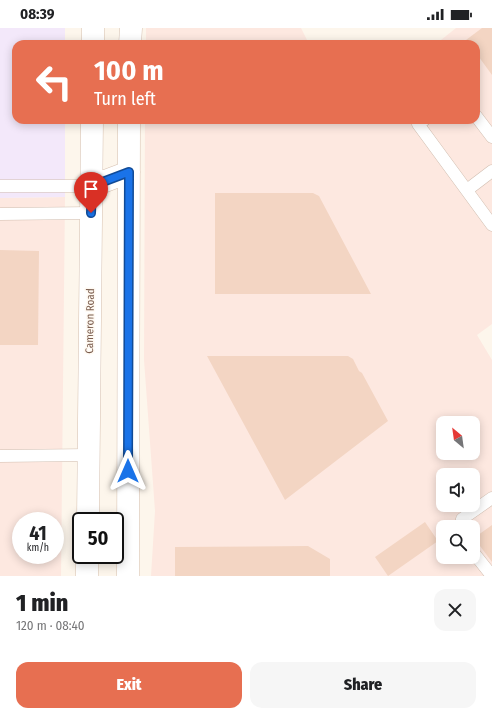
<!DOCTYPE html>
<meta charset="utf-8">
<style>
body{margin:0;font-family:"Fira Sans Condensed",sans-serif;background:#f6f6f6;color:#202124;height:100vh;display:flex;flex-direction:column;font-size:15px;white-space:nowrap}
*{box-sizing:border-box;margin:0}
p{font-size:13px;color:#757577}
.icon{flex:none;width:22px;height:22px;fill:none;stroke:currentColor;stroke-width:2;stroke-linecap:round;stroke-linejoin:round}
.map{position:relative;height:548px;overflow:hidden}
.sheet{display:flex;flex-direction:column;background:#fff;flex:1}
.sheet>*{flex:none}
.hud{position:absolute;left:12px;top:12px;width:468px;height:84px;border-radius:12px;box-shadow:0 2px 10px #0003;background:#e76f51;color:#fff;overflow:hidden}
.needle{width:26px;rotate:331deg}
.fabs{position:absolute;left:436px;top:388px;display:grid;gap:8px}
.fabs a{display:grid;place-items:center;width:44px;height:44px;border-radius:8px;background:#fff;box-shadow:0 2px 10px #0003;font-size:20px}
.speed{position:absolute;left:12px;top:484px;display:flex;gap:8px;font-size:20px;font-weight:700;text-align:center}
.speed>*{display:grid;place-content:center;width:52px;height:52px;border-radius:50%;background:#fff;box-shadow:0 2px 10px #0003;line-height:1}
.speed small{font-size:10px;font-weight:400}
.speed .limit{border:2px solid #111;border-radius:6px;background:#fff;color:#111}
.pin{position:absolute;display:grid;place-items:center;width:34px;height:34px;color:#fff;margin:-41px -17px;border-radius:50% 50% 50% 0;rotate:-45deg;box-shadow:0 0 4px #0007}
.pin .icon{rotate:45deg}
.me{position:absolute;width:44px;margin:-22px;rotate:0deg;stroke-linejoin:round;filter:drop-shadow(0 0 3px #0008)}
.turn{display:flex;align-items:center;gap:14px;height:84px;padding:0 16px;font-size:18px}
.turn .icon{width:52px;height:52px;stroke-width:2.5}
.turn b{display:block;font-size:28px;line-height:34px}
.round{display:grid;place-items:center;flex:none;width:42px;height:42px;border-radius:12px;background:#f6f6f6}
.summary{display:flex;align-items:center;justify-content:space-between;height:68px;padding:0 16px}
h1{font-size:24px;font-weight:800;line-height:30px}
.primary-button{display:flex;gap:8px;margin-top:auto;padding:8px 16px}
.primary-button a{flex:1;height:46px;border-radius:12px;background:#e76f51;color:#fff;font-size:16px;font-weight:800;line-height:46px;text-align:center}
.primary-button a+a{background:#f6f6f6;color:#202124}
.status{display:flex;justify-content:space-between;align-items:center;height:28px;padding:0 20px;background:#fff;direction:ltr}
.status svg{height:11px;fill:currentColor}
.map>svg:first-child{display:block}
.commercial{fill:#fde8e0;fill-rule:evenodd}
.education{fill:#f3e8fa}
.building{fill:#f3d5c3}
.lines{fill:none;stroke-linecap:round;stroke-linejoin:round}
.lane-casing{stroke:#d1beb0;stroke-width:13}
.secondary-casing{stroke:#d6c0b0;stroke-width:23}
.lane{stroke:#fff;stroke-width:12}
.secondary{stroke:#fff;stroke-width:22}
.route-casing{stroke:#114b97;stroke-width:10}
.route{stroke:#1a73e8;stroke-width:7}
.labels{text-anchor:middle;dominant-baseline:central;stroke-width:3;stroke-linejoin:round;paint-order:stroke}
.street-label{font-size:11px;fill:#7a5c4d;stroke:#fffaf3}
</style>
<div class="status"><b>08:39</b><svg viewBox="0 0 49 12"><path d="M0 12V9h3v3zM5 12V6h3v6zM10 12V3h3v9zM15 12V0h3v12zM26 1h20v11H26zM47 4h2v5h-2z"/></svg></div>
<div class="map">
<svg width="492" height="548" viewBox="0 0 492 548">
<rect width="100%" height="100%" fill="#fdf6ec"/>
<path class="commercial" d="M146,0h155l8,16h-163z
M456,0h36v296l-15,11 15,25v216h-341l4,-65 -11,-151 1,-240h331v-76h-40zM443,395h30v30h-30zM443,447h30v30h-30zM443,499h30v30h-30z
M65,169l-4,379h-61v-378zM21,493h34v34h-34z"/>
<path class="education" d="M0,0h65v16h-49v76h49v77l-65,1z"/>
<path class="building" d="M482,0h10v47l-16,-22v-9h-7l-3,-4z
M215,165h98l6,3 52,98h-156z
M0,222l39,1 -1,94h-38z
M207,328h141l5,3 6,12 3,2 26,48 -103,79z
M425,494l13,19 -50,35 -13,-19z
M492,497v37l-18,-24z
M308,518l22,13v17h-155v-29z"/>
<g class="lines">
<g class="lane-casing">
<path id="lane" d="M476,88l16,21
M424,92l-6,4 74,101
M0,158h92
M467,162l25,-19
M0,186l91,-1
M0,428l88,-1
M461,499l1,-8 30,-21
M473,524l19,24"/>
</g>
<g class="secondary-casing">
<path id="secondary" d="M93,16v-16
M130,16l1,-16
M92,158l37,-14
M88,493l4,-401
M87,548v-21
M128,548l1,-456"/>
</g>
<use href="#lane" class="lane"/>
<use href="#secondary" class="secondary"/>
</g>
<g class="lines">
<g class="route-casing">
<path id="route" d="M91,185l1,-27 37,-14 -1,299"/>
</g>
<use href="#route" class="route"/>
</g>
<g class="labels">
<g class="street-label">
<text transform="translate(90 293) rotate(-89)">Cameron Road</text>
</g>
</g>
</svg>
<div class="fabs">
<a><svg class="needle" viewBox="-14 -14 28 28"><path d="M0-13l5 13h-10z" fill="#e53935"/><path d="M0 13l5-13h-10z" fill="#757577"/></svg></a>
<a><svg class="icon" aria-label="sound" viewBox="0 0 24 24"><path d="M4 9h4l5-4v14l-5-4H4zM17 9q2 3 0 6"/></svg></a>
<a><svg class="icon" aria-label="search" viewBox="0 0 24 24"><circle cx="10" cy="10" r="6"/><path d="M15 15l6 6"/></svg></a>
</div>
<div class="speed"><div>41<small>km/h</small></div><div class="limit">50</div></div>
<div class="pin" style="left:91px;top:185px;background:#d93025"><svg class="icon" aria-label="arrive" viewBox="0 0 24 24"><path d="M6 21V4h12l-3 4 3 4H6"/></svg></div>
<svg class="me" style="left:128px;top:443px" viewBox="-20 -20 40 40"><path d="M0-17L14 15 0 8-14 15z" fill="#1a73e8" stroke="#fff" stroke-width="4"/></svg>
<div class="hud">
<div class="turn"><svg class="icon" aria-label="left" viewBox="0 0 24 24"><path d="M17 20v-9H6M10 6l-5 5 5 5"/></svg><div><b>100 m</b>Turn left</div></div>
</div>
</div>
<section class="sheet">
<div class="summary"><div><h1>1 min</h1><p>120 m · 08:40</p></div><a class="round"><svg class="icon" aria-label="close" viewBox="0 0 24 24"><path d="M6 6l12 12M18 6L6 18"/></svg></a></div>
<div class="primary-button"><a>Exit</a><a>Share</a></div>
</section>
